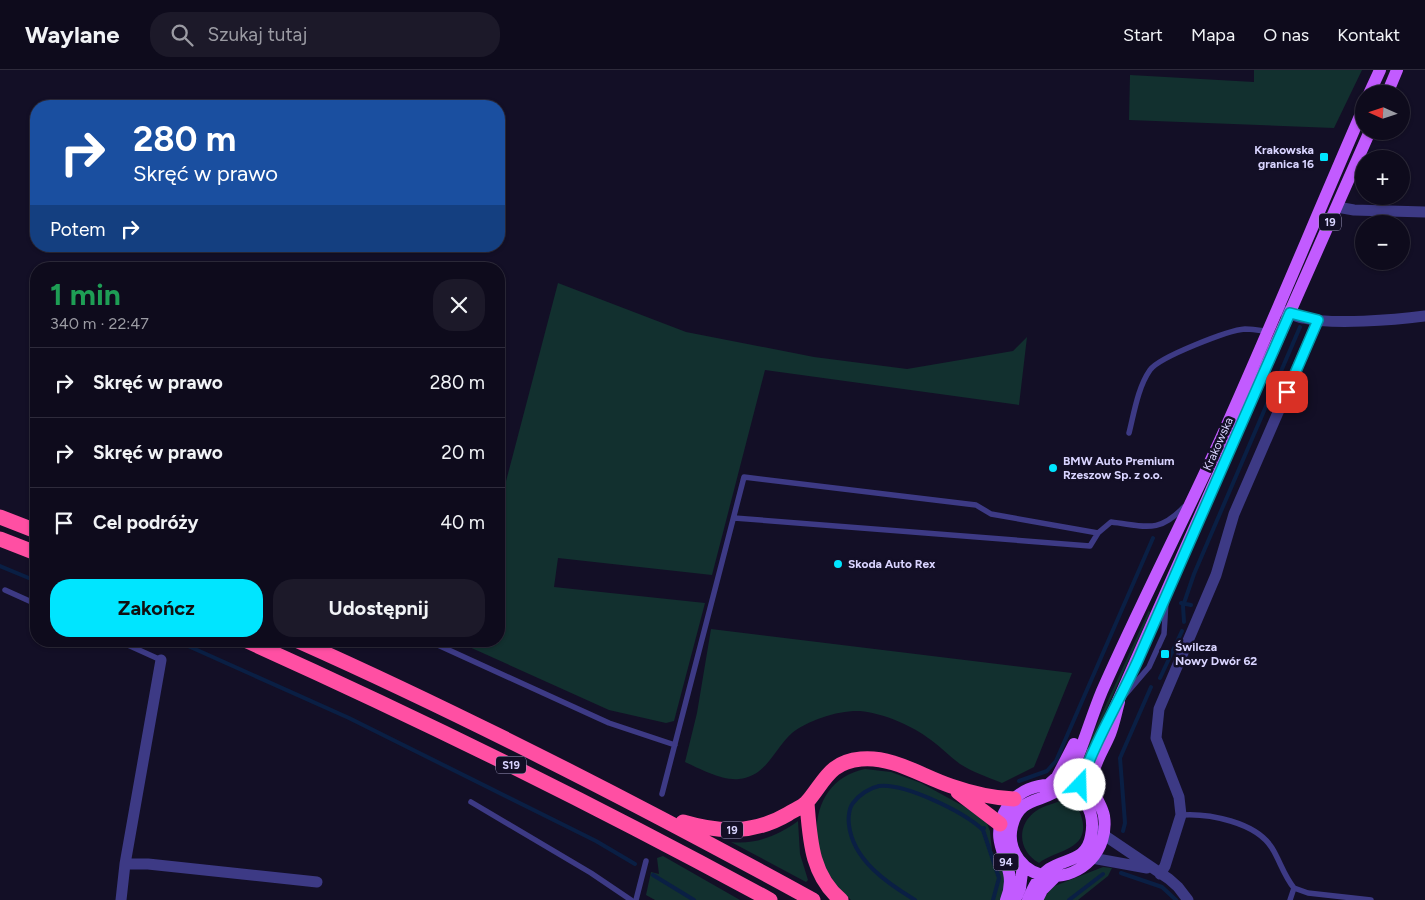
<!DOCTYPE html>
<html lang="pl">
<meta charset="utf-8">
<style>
body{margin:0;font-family:Figtree,sans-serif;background:#1c1929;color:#f1f3f6;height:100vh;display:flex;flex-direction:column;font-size:19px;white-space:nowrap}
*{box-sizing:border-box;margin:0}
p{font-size:16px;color:#9b9ba3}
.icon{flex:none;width:28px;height:28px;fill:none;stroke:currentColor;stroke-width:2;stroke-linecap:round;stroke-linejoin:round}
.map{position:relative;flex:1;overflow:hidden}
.panel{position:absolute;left:30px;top:192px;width:475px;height:385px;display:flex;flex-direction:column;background:#0e0b1c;border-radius:20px;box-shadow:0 1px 4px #0004,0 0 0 1px #2e2b3b}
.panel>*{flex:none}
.guide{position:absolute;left:30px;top:30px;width:475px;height:152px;border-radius:20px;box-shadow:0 1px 4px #0004,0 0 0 1px #2e2b3b;background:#1a4fa0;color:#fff;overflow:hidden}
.needle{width:32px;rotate:273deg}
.fabs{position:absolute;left:1355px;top:15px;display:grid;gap:10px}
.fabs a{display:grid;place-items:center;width:55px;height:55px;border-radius:50%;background:#0e0b1c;box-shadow:0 1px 4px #0004,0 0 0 1px #2e2b3b;font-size:25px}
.pin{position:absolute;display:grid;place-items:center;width:42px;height:42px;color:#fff;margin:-21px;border-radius:10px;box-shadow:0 2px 8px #0006}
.me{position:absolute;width:55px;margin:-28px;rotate:21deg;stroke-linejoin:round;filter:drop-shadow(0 0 4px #0008)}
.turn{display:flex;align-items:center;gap:18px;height:105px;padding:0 20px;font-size:22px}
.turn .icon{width:65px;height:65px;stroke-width:2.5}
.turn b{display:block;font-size:35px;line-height:42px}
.then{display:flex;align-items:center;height:48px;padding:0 20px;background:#0003;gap:10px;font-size:19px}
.round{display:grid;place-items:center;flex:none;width:52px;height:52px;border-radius:20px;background:#1c1929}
.overview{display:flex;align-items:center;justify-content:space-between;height:85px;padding:0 20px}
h1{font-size:30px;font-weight:700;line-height:38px;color:#1e9e55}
.cta{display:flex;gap:10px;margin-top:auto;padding:10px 20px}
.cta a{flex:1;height:58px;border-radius:20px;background:#00e5ff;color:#111;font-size:20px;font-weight:700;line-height:58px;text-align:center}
.cta a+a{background:#1c1929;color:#f1f3f6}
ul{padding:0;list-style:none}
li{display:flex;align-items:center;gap:15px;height:70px;padding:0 20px;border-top:1px solid #2e2b3b}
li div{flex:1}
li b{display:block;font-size:19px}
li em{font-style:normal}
header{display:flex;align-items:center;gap:30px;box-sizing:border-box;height:70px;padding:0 25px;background:#0e0b1c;border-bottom:1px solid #2e2b3b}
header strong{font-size:24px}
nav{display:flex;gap:28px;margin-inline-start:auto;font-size:18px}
.search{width:350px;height:45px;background:#1c1929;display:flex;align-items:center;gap:12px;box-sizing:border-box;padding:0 18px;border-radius:20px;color:#9b9ba3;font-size:19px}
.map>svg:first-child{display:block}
.green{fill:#12302f}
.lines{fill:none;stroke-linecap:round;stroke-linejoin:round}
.stream{stroke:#0a1f44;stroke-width:4}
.lane{stroke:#3d3a85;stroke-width:5.5}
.street{stroke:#3d3a85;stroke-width:11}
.primary{stroke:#c25bff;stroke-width:12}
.highway{stroke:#ff4fa3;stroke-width:15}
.route-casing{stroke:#0095a6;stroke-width:12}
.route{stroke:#00e5ff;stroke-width:9}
.poi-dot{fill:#00e5ff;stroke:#130f26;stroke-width:2}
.labels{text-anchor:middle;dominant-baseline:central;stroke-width:5;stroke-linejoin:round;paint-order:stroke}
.shield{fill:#130f26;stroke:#9e99be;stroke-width:1}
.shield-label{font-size:11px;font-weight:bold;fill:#d9d4ff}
.poi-label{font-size:12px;font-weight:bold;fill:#d9d4ff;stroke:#130f26;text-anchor:start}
.street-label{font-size:12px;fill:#d9d4ff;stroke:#130f26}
</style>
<header>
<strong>Waylane</strong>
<div class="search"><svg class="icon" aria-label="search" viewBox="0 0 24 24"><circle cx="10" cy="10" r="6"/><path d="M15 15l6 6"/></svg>Szukaj tutaj</div>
<nav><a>Start</a><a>Mapa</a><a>O nas</a><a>Kontakt</a></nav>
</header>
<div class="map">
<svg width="1425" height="830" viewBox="0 0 1425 830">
<rect width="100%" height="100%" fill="#130f26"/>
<path class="green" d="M1254,0h108l-28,58 -205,-8 1,-45 124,7z
M558,213l128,49 128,25 93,12 106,-18 14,-14 -8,68 -254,-35 -53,205 -154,-17 -4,29 151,16 -31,118 -8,2 -57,-13 -153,-69h43v-133z
M1149,540l1,3 -77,171 -2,-2z
M711,559l361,44 -38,94 -32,16c-14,-6 -30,-11 -42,-19 -10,-7 -19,-17 -29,-24 -18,-14 -48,-27 -71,-29 -21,-1 -52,9 -68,22 -18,16 -25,43 -53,46 -16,2 -39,-10 -54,-17l12,-49z
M865,699l26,3 30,11 64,35 5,13 2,20 12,22 2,9 -5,18h-150c-8,-8 -18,-15 -23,-25 -22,-41 -13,-96 37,-106z
M1065,728c9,4 15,11 17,21 8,31 -26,31 -43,44 -21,-12 -23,-38 -3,-52 8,-6 20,-7 29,-13z
M798,751l2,33 8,26 -2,2 -75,-40c24,3 48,-7 67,-21z
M663,786l77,44h-85l-9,-5 5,-23 8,2 -2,-16z
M1103,797l9,1 -4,8 -30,24h-35l9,-13z"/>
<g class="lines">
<path class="stream" d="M0,496l36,15
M1181,533l10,2
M1184,552l-1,-16 11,-32 106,-247
M177,571l172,77 247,123 39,23
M1160,608l22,-47
M1019,711l28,-10 9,-10 97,-223
M983,760l16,48 -6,22
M1123,761l2,-8 -5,-65 31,-71
M1121,803l41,14 14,13
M653,805l41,25
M915,830c-28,-17 -62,-40 -66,-75 -1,-7 0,-17 4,-22 6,-8 16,-15 26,-17 26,-3 85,26 104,44l1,-2
M1069,830l34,-26"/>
<path class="lane" d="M1129,363c5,-20 9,-46 21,-63 9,-13 79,-40 95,-41 8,0 16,2 24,2
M734,448l356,28 8,-13
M5,520l31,14
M119,571l42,19
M429,571l180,82 66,22
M1125,625l24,-28 15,-33 2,-33
M662,724l82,-317 232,28 15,9 107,19 13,-11c35,4 47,12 73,-15
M471,732l120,71 40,27
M1181,745c27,-2 75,7 91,33 8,13 12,28 22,40l14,5 63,7
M636,830l10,-39
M1290,830l4,-12"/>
<path class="street" d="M1337,137l17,3 71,2
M1281,240c7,3 15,7 22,8 29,7 92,2 122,-2
M1098,761l71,48 9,8 10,13
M1092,788l55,10
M125,794l36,-204
M1160,804l5,-8 16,-51 -2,-18 -23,-59 3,-29 57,-134 18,-61 84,-194
M121,830l4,-36h23l169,18"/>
<path class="primary" d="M1369,24l11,-24
M1387,24l10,-24
M1119,632c-3,11 -5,22 -9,32 -6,15 -17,30 -18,46 -1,13 10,24 12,36 5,34 -22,62 -55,60 -25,-2 -43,-25 -37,-50 8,-32 32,-22 50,-39 6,-5 9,-16 13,-24 10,-23 17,-48 27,-72 38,-86 81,-169 120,-255 49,-109 94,-219 142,-329
M1114,640l256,-579
M1048,715l9,-8 17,-33
M1079,725l1,-10 13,-33
M1006,830c15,-36 -19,-50 -2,-87 22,-46 98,-33 87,23 -4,25 -25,22 -42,33 -11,8 -16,19 -21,31
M1015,830l5,-12 3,-23
M1037,830l5,-10 14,-14"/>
<path class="highway" d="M0,447l36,14
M0,469l36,14
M247,571c178,80 352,166 523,259
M298,571c175,78 347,167 515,259
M958,722l42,32
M807,733c3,36 4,72 34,97
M683,752c37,11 71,12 105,-8 6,-4 15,-7 19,-12 18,-21 22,-40 54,-43 32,-3 60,17 90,27 20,7 42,12 63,13"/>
</g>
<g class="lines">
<g class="route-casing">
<path id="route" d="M1080,715c15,-44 39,-83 58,-125l152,-347 28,7 -31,72"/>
</g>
<use href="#route" class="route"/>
</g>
<g class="poi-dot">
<rect x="1319" y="82" width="10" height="10" rx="2.5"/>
<circle cx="1053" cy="398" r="5"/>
<circle cx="838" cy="494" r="5"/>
<rect x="1160" y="579" width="10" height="10" rx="2.5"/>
</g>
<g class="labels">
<g class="shield">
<rect x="1319" y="143.5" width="22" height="17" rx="4"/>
<rect x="496" y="686.5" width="30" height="17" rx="4"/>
<rect x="721" y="751.5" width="22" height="17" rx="4"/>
<rect x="993.5" y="783.5" width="25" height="17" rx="4"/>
</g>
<g class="shield-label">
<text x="1330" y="152">19</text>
<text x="511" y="695">S19</text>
<text x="732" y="760">19</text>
<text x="1006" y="792">94</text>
</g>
<g class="poi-label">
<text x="1314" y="80" text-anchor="end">Krakowska<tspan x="1314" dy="14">granica 16</tspan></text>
<text x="1063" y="391">BMW Auto Premium<tspan x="1063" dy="14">Rzeszow Sp. z o.o.</tspan></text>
<text x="848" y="494">Skoda Auto Rex</text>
<text x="1175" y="577">Świlcza<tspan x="1175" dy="14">Nowy Dwór 62</tspan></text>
</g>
<g class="street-label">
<text transform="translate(1218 374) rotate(-66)">Krakowska</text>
</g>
</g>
</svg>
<div class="fabs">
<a><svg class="needle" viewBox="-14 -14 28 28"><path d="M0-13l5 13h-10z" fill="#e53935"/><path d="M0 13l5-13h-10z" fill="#9b9ba3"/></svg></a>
<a>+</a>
<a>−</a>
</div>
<div class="pin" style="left:1287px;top:322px;background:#d93025"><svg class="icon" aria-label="arrive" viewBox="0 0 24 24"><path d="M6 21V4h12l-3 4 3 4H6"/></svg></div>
<svg class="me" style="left:1080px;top:715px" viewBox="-20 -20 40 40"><circle r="19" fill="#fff"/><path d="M0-13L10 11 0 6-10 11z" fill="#00e5ff"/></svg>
<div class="guide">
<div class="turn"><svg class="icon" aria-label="right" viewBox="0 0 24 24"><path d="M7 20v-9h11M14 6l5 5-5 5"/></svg><div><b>280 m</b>Skręć w prawo</div></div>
<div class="then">Potem<svg class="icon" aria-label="right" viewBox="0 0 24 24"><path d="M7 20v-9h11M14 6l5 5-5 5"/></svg></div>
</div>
<section class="panel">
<div class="overview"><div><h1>1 min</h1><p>340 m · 22:47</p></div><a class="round"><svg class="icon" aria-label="close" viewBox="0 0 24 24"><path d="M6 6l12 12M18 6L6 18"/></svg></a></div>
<ul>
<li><svg class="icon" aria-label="right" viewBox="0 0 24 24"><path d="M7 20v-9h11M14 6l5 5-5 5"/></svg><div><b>Skręć w prawo</b></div><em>280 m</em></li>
<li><svg class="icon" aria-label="right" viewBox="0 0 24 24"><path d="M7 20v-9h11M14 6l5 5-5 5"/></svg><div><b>Skręć w prawo</b></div><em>20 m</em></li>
<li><svg class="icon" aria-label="arrive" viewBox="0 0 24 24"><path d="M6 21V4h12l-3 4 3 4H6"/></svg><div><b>Cel podróży</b></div><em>40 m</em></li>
</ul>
<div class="cta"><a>Zakończ</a><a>Udostępnij</a></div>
</section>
</div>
